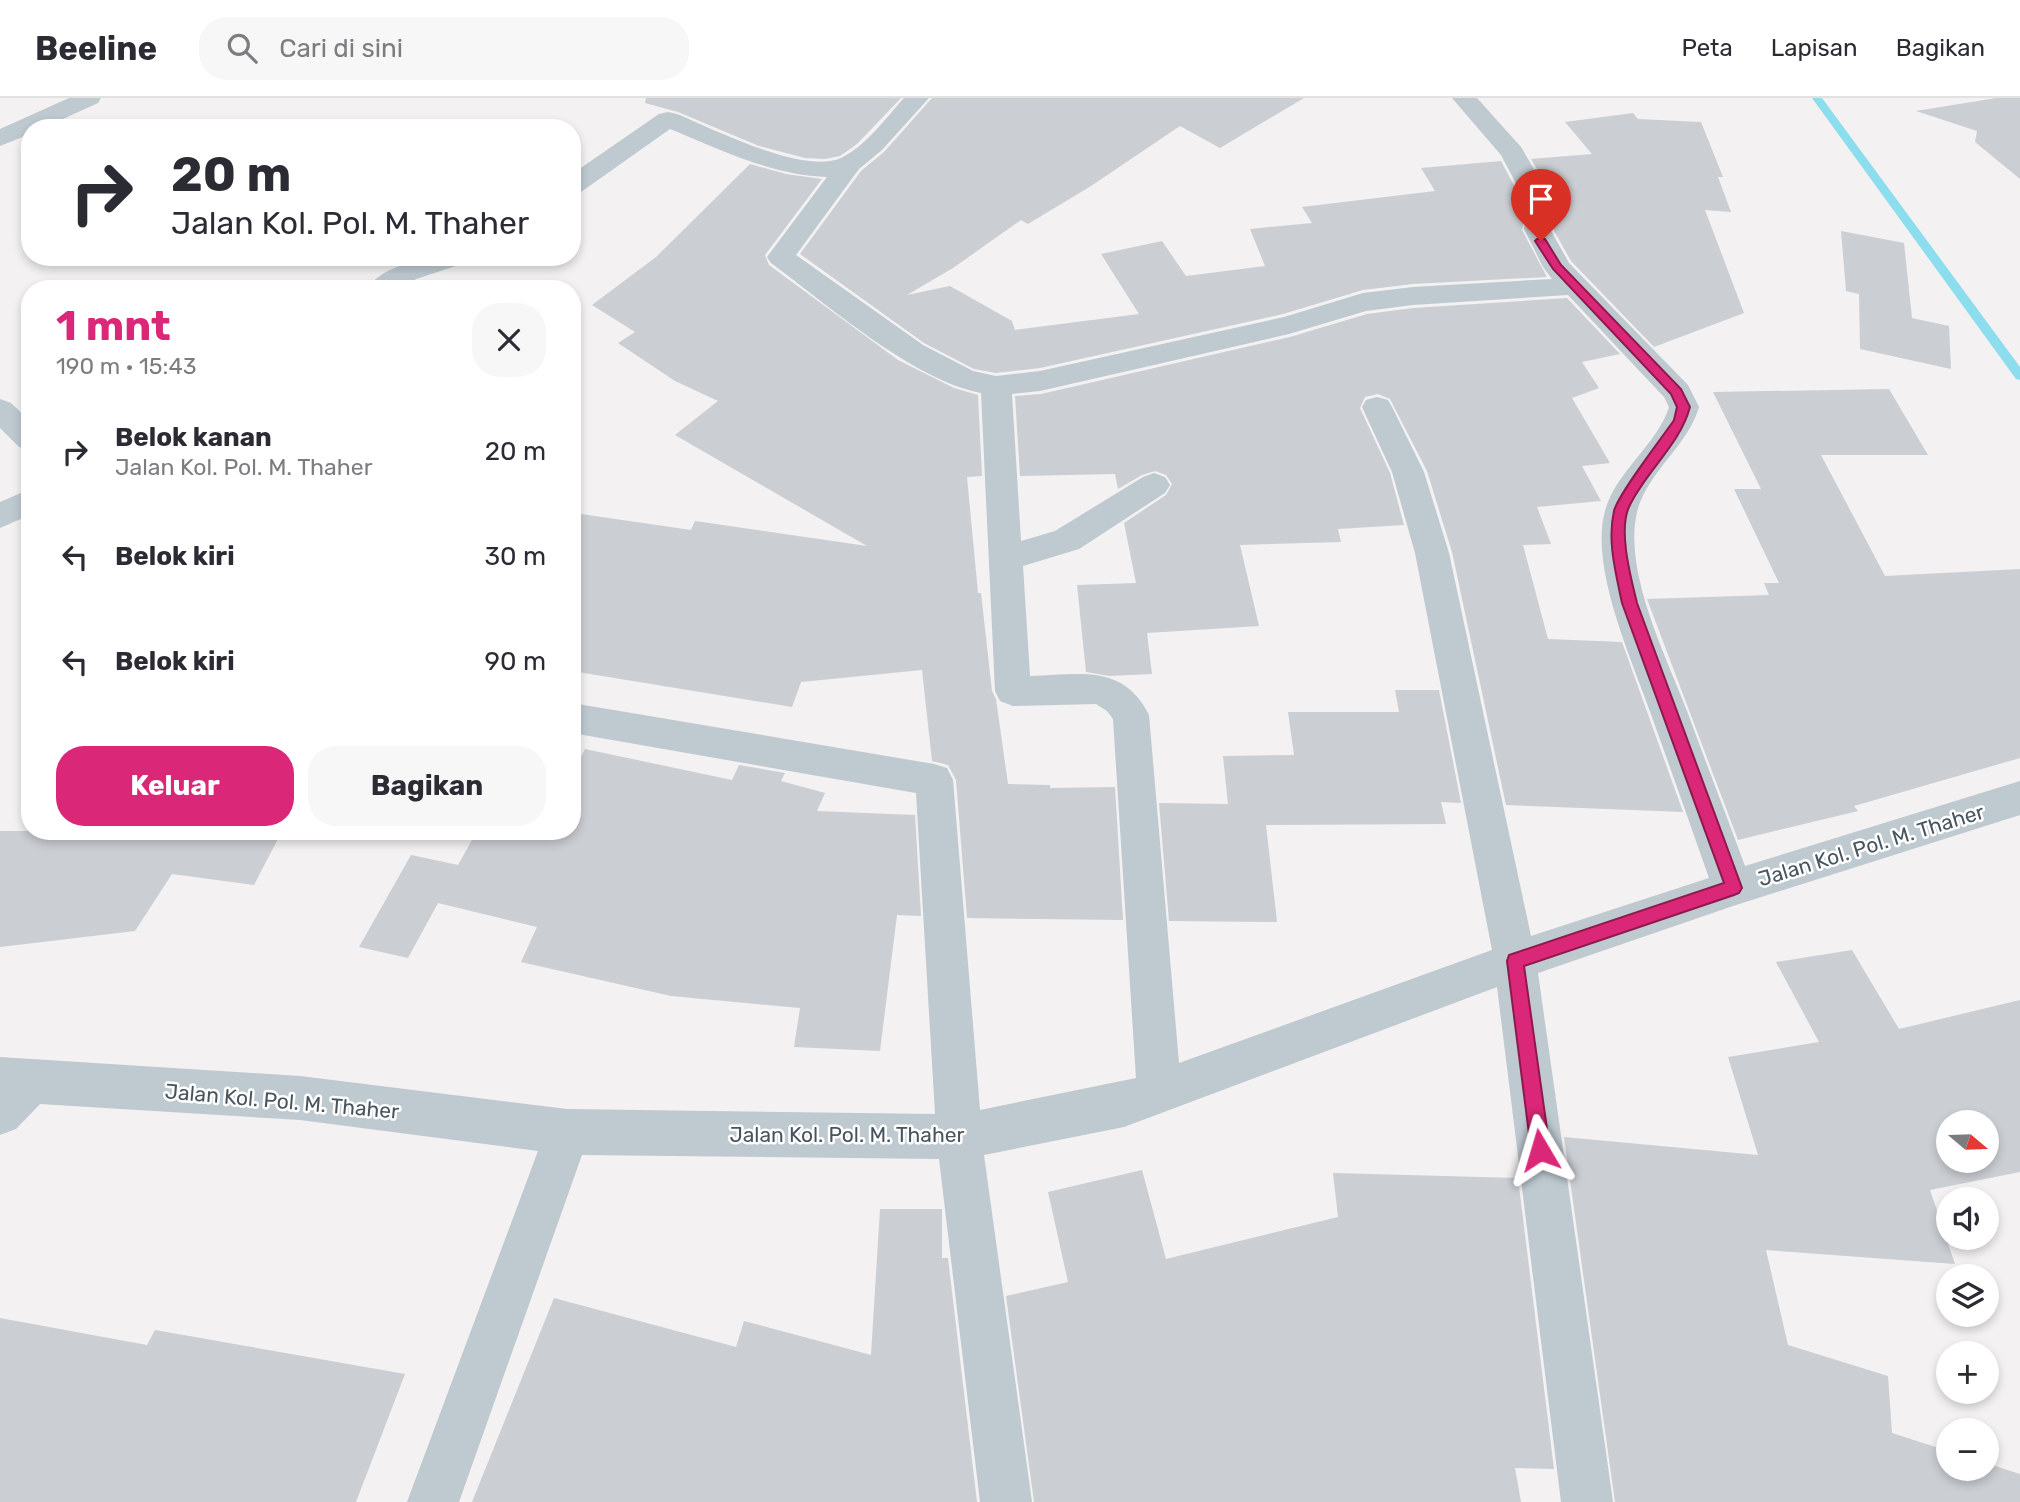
<!DOCTYPE html>
<html lang="id">
<meta charset="utf-8">
<style>
body{margin:0;font-family:Rubik,sans-serif;background:#f7f7f7;color:#2b2b33;height:100vh;display:flex;flex-direction:column;font-size:26px;white-space:nowrap}
*{box-sizing:border-box;margin:0}
p{font-size:23px;color:#7c7c81}
.icon{flex:none;width:38px;height:38px;fill:none;stroke:currentColor;stroke-width:2;stroke-linecap:round;stroke-linejoin:round}
.map{position:relative;flex:1;overflow:hidden}
.side{position:absolute;left:21px;top:182px;width:560px;height:560px;display:flex;flex-direction:column;background:#fff;border-radius:28px;box-shadow:0 4px 10px #0003}
.side>*{flex:none}
.hud{position:absolute;left:21px;top:21px;width:560px;height:147px;border-radius:28px;box-shadow:0 4px 10px #0003;background:#fff;color:#2b2b33;overflow:hidden}
.needle{width:46px;rotate:109deg}
.buttons{position:absolute;left:1936px;top:1012px;display:grid;gap:14px}
.buttons a{display:grid;place-items:center;width:63px;height:63px;border-radius:50%;background:#fff;box-shadow:0 4px 10px #0003;font-size:35px}
.pin{position:absolute;display:grid;place-items:center;width:60px;height:60px;color:#fff;margin:-72px -30px;border-radius:50% 50% 50% 0;rotate:-45deg;box-shadow:0 0 7px #0007}
.pin .icon{rotate:45deg}
.me{position:absolute;width:77px;margin:-38px;rotate:353deg;stroke-linejoin:round;filter:drop-shadow(0 0 5px #0008)}
.turn{display:flex;align-items:center;gap:24px;height:147px;padding:0 35px;font-size:32px}
.turn .icon{width:91px;height:91px;stroke-width:2.5}
.turn b{display:block;font-size:49px;line-height:60px}
.round{display:grid;place-items:center;flex:none;width:74px;height:74px;border-radius:28px;background:#f7f7f7}
.summary{display:flex;align-items:center;justify-content:space-between;height:119px;padding:0 35px}
h1{font-size:42px;font-weight:700;line-height:52px;color:#db2777}
.action{display:flex;gap:14px;margin-top:auto;padding:14px 35px}
.action a{flex:1;height:80px;border-radius:28px;background:#db2777;color:#fff;font-size:28px;font-weight:700;line-height:80px;text-align:center}
.action a+a{background:#f7f7f7;color:#2b2b33}
ul{padding:0;list-style:none}
li{display:flex;align-items:center;gap:21px;height:105px;padding:0 35px}
li div{flex:1}
li b{display:block;font-size:26px}
li em{font-style:normal}
header{display:flex;align-items:center;gap:42px;box-sizing:border-box;height:98px;padding:0 35px;background:#fff;border-bottom:2px solid #e1e1e2}
header strong{font-size:33px}
nav{display:flex;gap:38px;margin-inline-start:auto;font-size:24px}
.search{width:490px;height:63px;background:#f7f7f7;display:flex;align-items:center;gap:18px;box-sizing:border-box;padding:0 24px;border-radius:28px;color:#7c7c81;font-size:26px}
.map>svg:first-child{display:block}
.lines{fill:none;stroke-linecap:round;stroke-linejoin:round}
.stream{fill:#8cddee;fill-rule:evenodd}
.building{fill:#cbced3;fill-rule:evenodd}
.minor{fill:#bec9d0;fill-rule:evenodd}
.route{fill:#db2777;stroke:#8e194d;stroke-width:2}
.labels{text-anchor:middle;dominant-baseline:central;stroke-width:5;stroke-linejoin:round;paint-order:stroke}
.street-label{font-size:21px;fill:#48555f;stroke:#fff}
</style>
<header>
<strong>Beeline</strong>
<div class="search"><svg class="icon" aria-label="search" viewBox="0 0 24 24"><circle cx="10" cy="10" r="6"/><path d="M15 15l6 6"/></svg>Cari di sini</div>
<nav><a>Peta</a><a>Lapisan</a><a>Bagikan</a></nav>
</header>
<div class="map">
<svg width="2020" height="1404" viewBox="0 0 2020 1404">
<rect width="100%" height="100%" fill="#f3f1f1"/>
<g class="lines">
<path class="stream" d="M1812,0h10l198,269v13l-4,-1z"/>
</g>
<path class="building" d="M646,0h255l-44,46 -17,12 -15,3 -20,-1 -46,-12 -81,-34 -33,-9z
M932,0h372l-84,50 -40,-22 -89,60 -63,38 -7,-4 -68,48 -46,27 43,-9 62,35 3,9 124,-16 -38,-60 61,-13 24,35 79,-10 -15,-37 62,-6 -10,-16 133,-16 -14,-23 80,-7 25,47 -4,22 25,47 -134,7 -50,6 -80,24 -243,54 -44,5 -22,-4 -50,-26 -124,-89 61,-83 23,-19z
M1996,0h24v81l-45,-37 2,-11 -61,-20z
M1633,15l5,6 63,3 22,55h-5l13,35 -26,-2 39,103 -90,34 -83,-86 -18,-32 5,-20 -4,-10 -23,-40 61,-5 -27,-32z
M750,66l36,10 36,5 -57,76 4,10 129,95 56,28 24,7 4,81 -15,1 11,116h3l11,98 4,8 12,85 42,1v3l65,-1 8,133 -156,-2 -11,-138 -8,-15 -16,-4 -10,-91 -121,12 -9,25 -220,-36v-140l9,-17 110,16 4,-9 172,25 -192,-111 43,-34 -43,-20 -57,-38 17,-11 -43,-27 64,-48z
M1841,133l63,12 8,75 37,8 2,43 -91,-20 -1,-55 -13,-3z
M1567,200l53,56 -38,8 17,26 -27,10 38,65 -28,3 19,35 -64,6 14,37 -28,1 25,94 74,3 61,170 -177,-7 -54,-253 -25,-81 -37,-72 -12,-5 -13,3 -5,11 30,65 14,52 -66,4 3,13 -101,3 19,81 -112,7 5,41 -43,2 -23,-4 -9,-87 59,-2 -12,-60 42,-28 6,-11 -6,-9 -11,-4 -13,4 -24,14 -3,-15 -95,2 -5,-80 26,-2 249,-57 77,-23 46,-6z
M1889,291l39,66h-107l64,121 135,-7v189l-166,48 4,5 -120,29 -91,-241 122,-4 -5,-12h15l-45,-94h27l-48,-97z
M1395,592h44l22,113 -20,-1 5,22 -180,1 11,97 -108,-1 -10,-118 69,1 -5,-48 71,-1 -6,-43h111z
M585,651l147,31 7,-15 46,8 -4,8 44,12 -8,18 98,4 6,101 -24,-1 -17,136 -86,-4 6,-39 -129,-12 -150,-34 16,-35 -99,-24 -30,55 -49,-11 52,-92 47,10 19,-34h95v-56z
M0,733h282l-28,54 -82,-11 -37,57 -135,16z
M1852,852l47,79 121,-29v172l-90,18 25,74 -189,-14 22,95 100,31 4,57 56,18v17h38v-5l34,11v28h-405l-51,-365 194,18 -30,-98 91,-15 -43,-80zM1948,1024h38v38h-38z
M1142,1072l24,89 172,-42 -5,-44 185,5 36,291 -39,-1 6,34h-487l-28,-206 62,-14 -20,-90z
M880,1111h62v49h6l29,244h-505l82,-204 182,49 8,-26 127,34z
M0,1220l147,27 8,-15 250,44 -49,128h-356z"/>
<g class="lines">
<path class="minor" d="M69,0h32l-3,5 -55,25h-13v6l-30,12v-17z
M904,0h25l-47,52 -23,19 -63,86 127,90 50,26 23,5 44,-5 244,-54 79,-24 50,-6 139,-8 -9,-12 -19,-38 5,-21 -28,-53 -49,-57h25l44,49 31,53 3,8 -5,21 19,34 119,122 11,22c-11,39 -52,65 -62,105 -14,60 29,144 50,199 19,52 39,103 58,155l275,-85v34l-287,91 -195,67 75,529h-52l-64,-515 -373,140 -140,28 48,347h-52l-41,-343 -357,-4 -123,347h-52l131,-351 -238,-31 -260,-16 -24,25 -16,6v-78l300,19 267,33 368,5 -19,-321 -344,-60v-30l362,61 13,4 6,12 27,330 156,-32 -23,-359 -6,-8 -11,-7 -83,2 -13,-5 -5,-10 -14,-298c-68,-13 -153,-88 -210,-130l-4,-6 60,-80c-56,-2 -106,-27 -157,-48l-89,63 -9,2v-20l87,-60 9,-2 9,2c36,15 127,61 164,44 25,-12 45,-40 63,-60zM1568,197l96,102 5,10c-12,38 -53,64 -64,104 -16,57 28,151 47,206 19,53 38,107 57,161l-178,58 -82,-383 -25,-81 -32,-65 -4,-7 -11,-3 -11,3 -4,7 30,65 23,81 77,397 -313,113 -30,-348c-26,-52 -70,-40 -119,-39l-7,-110 56,-17 86,-56 5,-8 -5,-8 -11,-4 -11,4 -88,54 -34,10 -9,-147 28,-3 249,-57 77,-23 47,-6z
M426,159h43l-4,6 -49,16 -15,10h-34c12,-19 39,-25 59,-32z
M0,301l11,4 19,18v29l-11,-3 -19,-19z
M30,391v26l-30,13v-26z"/>
</g>
<path class="route" d="M1537,141h8l16,26 120,124 9,18c-10,38 -45,65 -61,100 -11,24 2,71 8,96l105,285 -3,5 -5,2 -210,71 26,184 -3,7 -7,3 -6,-3 -3,-7 -24,-189 2,-6 215,-72 -102,-280c-6,-29 -15,-62 -8,-92 4,-17 48,-73 60,-91l3,-13 -6,-13 -118,-125 -18,-28z"/>
<g class="labels">
<g class="street-label">
<text transform="translate(1871 747) rotate(-17)">Jalan Kol. Pol. M. Thaher</text>
<text transform="translate(282 1003) rotate(5)">Jalan Kol. Pol. M. Thaher</text>
<text x="847" y="1036">Jalan Kol. Pol. M. Thaher</text>
</g>
</g>
</svg>
<div class="buttons">
<a><svg class="needle" viewBox="-14 -14 28 28"><path d="M0-13l5 13h-10z" fill="#e53935"/><path d="M0 13l5-13h-10z" fill="#7c7c81"/></svg></a>
<a><svg class="icon" aria-label="sound" viewBox="0 0 24 24"><path d="M4 9h4l5-4v14l-5-4H4zM17 9q2 3 0 6"/></svg></a>
<a><svg class="icon" aria-label="layers" viewBox="0 0 24 24"><path d="M12 4l9 5-9 5-9-5zM3 14l9 5 9-5"/></svg></a>
<a>+</a>
<a>−</a>
</div>
<div class="pin" style="left:1541px;top:143px;background:#d93025"><svg class="icon" aria-label="arrive" viewBox="0 0 24 24"><path d="M6 21V4h12l-3 4 3 4H6"/></svg></div>
<svg class="me" style="left:1540px;top:1052px" viewBox="-20 -20 40 40"><path d="M0-17L14 15 0 8-14 15z" fill="#db2777" stroke="#fff" stroke-width="4"/></svg>
<div class="hud">
<div class="turn"><svg class="icon" aria-label="right" viewBox="0 0 24 24"><path d="M7 20v-9h11M14 6l5 5-5 5"/></svg><div><b>20 m</b>Jalan Kol. Pol. M. Thaher</div></div>
</div>
<section class="side">
<div class="summary"><div><h1>1 mnt</h1><p>190 m · 15:43</p></div><a class="round"><svg class="icon" aria-label="close" viewBox="0 0 24 24"><path d="M6 6l12 12M18 6L6 18"/></svg></a></div>
<ul>
<li><svg class="icon" aria-label="right" viewBox="0 0 24 24"><path d="M7 20v-9h11M14 6l5 5-5 5"/></svg><div><b>Belok kanan</b><p>Jalan Kol. Pol. M. Thaher</p></div><em>20 m</em></li>
<li><svg class="icon" aria-label="left" viewBox="0 0 24 24"><path d="M17 20v-9H6M10 6l-5 5 5 5"/></svg><div><b>Belok kiri</b></div><em>30 m</em></li>
<li><svg class="icon" aria-label="left" viewBox="0 0 24 24"><path d="M17 20v-9H6M10 6l-5 5 5 5"/></svg><div><b>Belok kiri</b></div><em>90 m</em></li>
</ul>
<div class="action"><a>Keluar</a><a>Bagikan</a></div>
</section>
</div>
